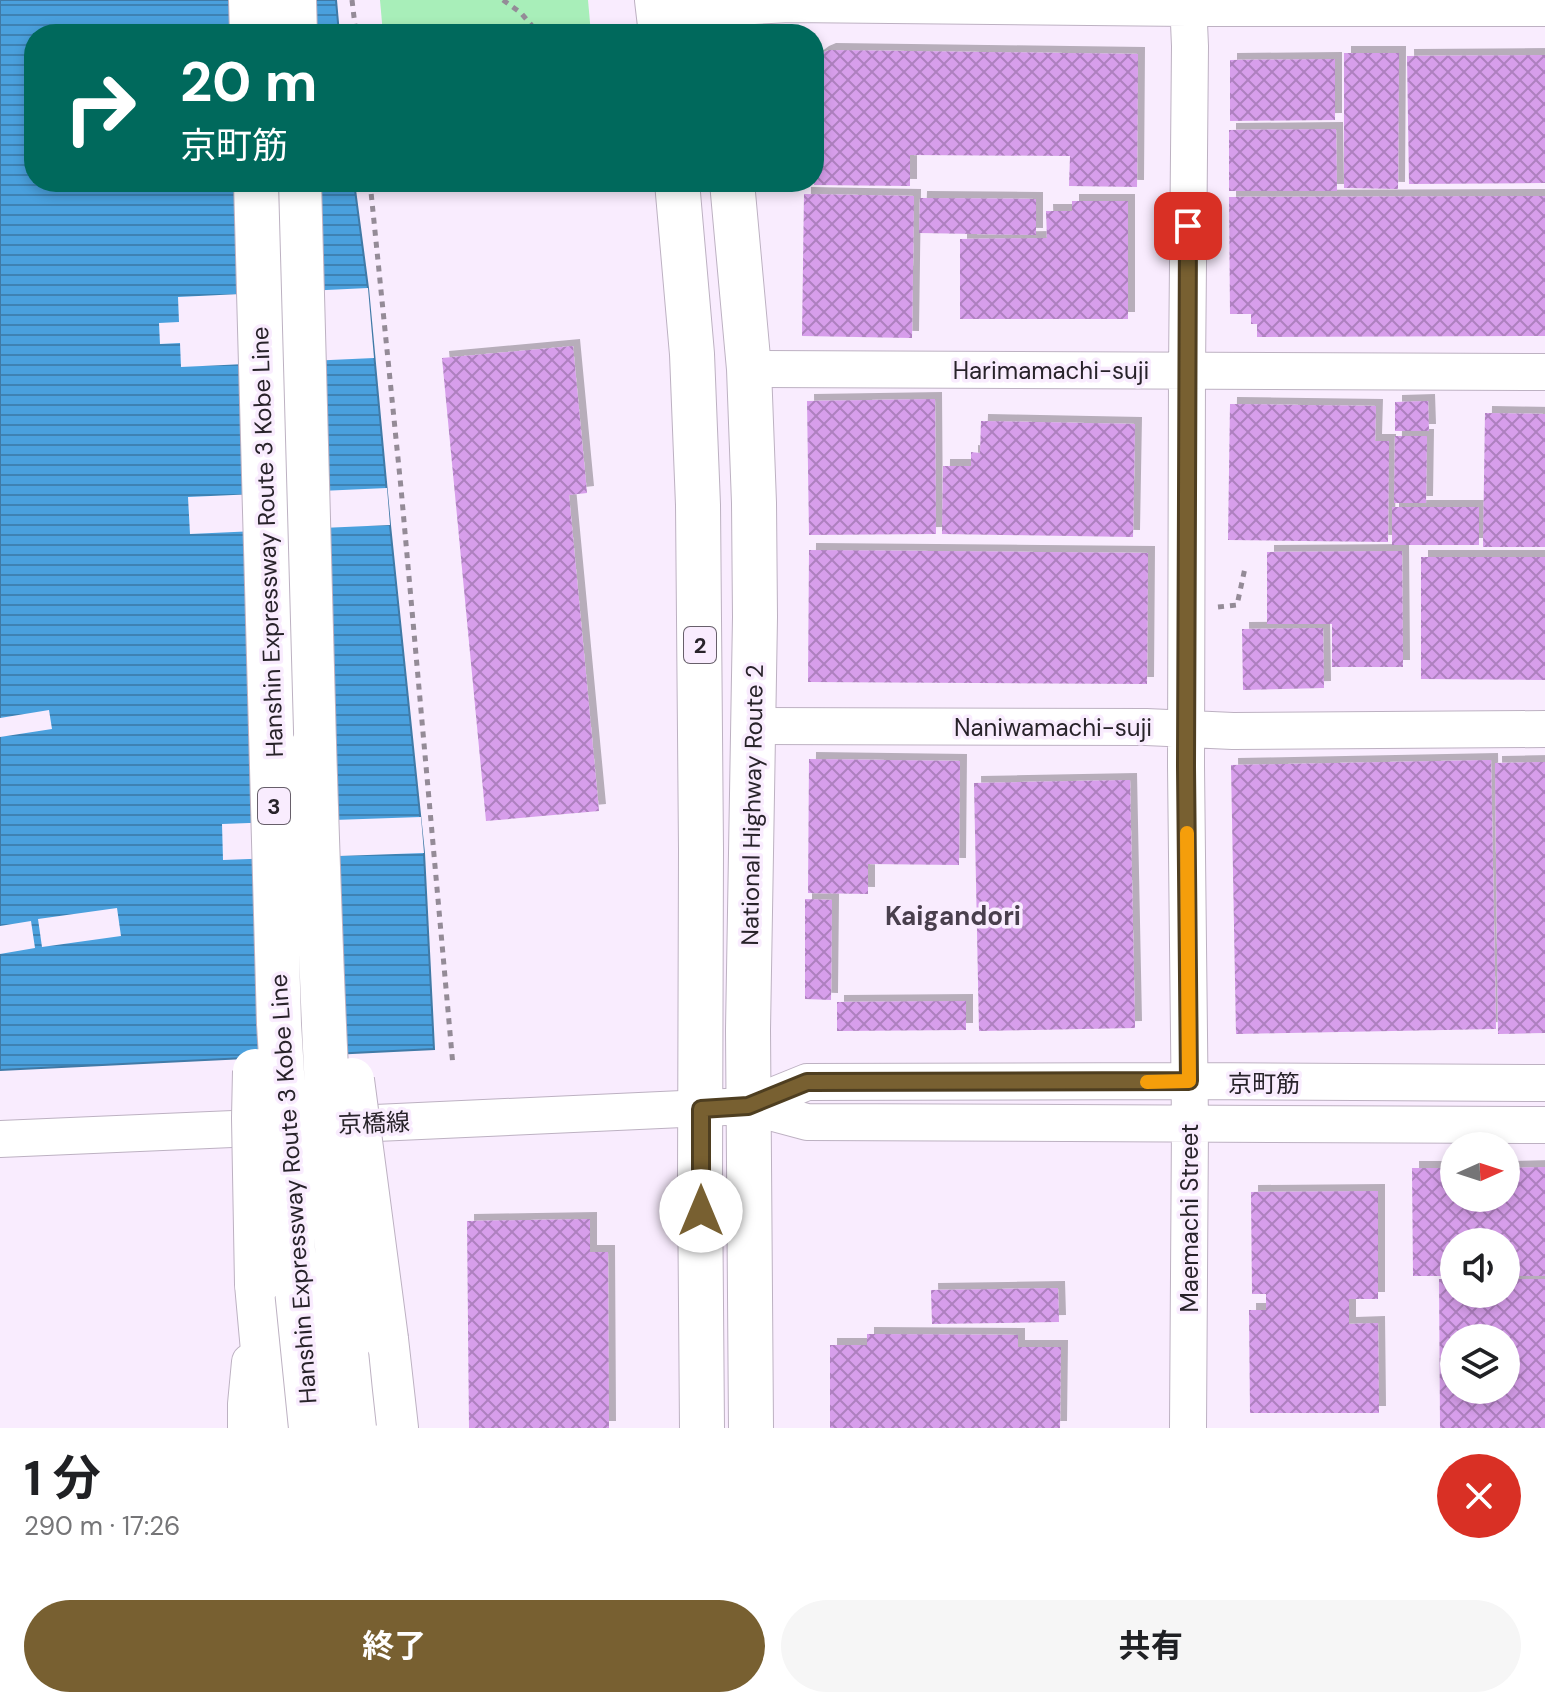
<!DOCTYPE html>
<html lang="ja">
<meta charset="utf-8">
<style>
body{margin:0;font-family:"DM Sans","Noto Sans JP",sans-serif;background:#f6f6f6;color:#202124;height:100vh;display:flex;flex-direction:column;font-size:30px;white-space:nowrap}
*{box-sizing:border-box;margin:0}
p{font-size:26px;color:#757577}
.icon{flex:none;width:44px;height:44px;fill:none;stroke:currentColor;stroke-width:2;stroke-linecap:round;stroke-linejoin:round}
.map{position:relative;height:1428px;overflow:hidden}
.drawer{display:flex;flex-direction:column;background:#fff;flex:1}
.drawer>*{flex:none}
.top-card{position:absolute;left:24px;top:24px;width:800px;height:168px;border-radius:32px;box-shadow:0 4px 12px #0003;background:#00695c;color:#fff;overflow:hidden}
.needle{width:52px;rotate:87deg}
.controls{position:absolute;left:1440px;top:1132px;display:grid;gap:16px}
.controls a{display:grid;place-items:center;width:80px;height:80px;border-radius:50%;background:#fff;box-shadow:0 4px 12px #0003;font-size:40px}
.pin{position:absolute;display:grid;place-items:center;width:68px;height:68px;color:#fff;margin:-34px;border-radius:16px;box-shadow:0 4px 12px #0006}
.me{position:absolute;width:88px;margin:-44px;rotate:0deg;stroke-linejoin:round;filter:drop-shadow(0 0 6px #0008)}
.turn{display:flex;align-items:center;gap:28px;height:168px;padding:0 24px;font-size:36px}
.turn .icon{width:104px;height:104px;stroke-width:2.5}
.turn b{display:block;font-size:56px;line-height:68px}
.round{display:grid;place-items:center;flex:none;width:84px;height:84px;border-radius:42px;background:#f6f6f6}
.headline{display:flex;align-items:center;justify-content:space-between;height:136px;padding:0 24px}
h1{font-size:48px;font-weight:700;line-height:60px}
.action{display:flex;gap:16px;margin-top:auto;padding:16px 24px}
.action a{flex:1;height:92px;border-radius:48px;background:#786031;color:#fff;font-size:32px;font-weight:700;line-height:92px;text-align:center}
.action a+a{background:#f6f6f6;color:#202124}
.map>svg:first-child{display:block}
.park{fill:#a8eeb9}
.water{fill:url(#water-rules);stroke:#407aa7;stroke-width:2}
.pier{fill:#f9ecfe}
.building{fill:url(#building-cross-hatch);fill-rule:evenodd;filter:url(#shadow)}
.lines{fill:none;stroke-linecap:round;stroke-linejoin:round}
.minor-casing{stroke:#bdb1c2;stroke-width:38}
.highway-casing{stroke:#bdb1c2;stroke-width:46}
.path{stroke:#948b97;stroke-width:5;stroke-dasharray:6 6;stroke-linecap:butt}
.minor{stroke:#fff;stroke-width:36}
.highway{stroke:#fff;stroke-width:44}
.highway-bridge-casing{stroke:#bdb1c2;stroke-width:46;stroke-linecap:butt}
.highway-bridge{stroke:#fff;stroke-width:44}
.route-casing{stroke:#4e3e20;stroke-width:20}
.route{stroke:#786031;stroke-width:14}
.slow{stroke:#f59e0b;stroke-width:14}
.labels{text-anchor:middle;dominant-baseline:central;stroke-width:7;stroke-linejoin:round;paint-order:stroke}
.shield{fill:#f9ecfe;stroke:#675f6a;stroke-width:2}
.shield-label{font-size:22px;font-weight:bold;fill:#28232a}
.street-label{font-size:24px;fill:#28232a;stroke:#f9ecfe}
.neighbourhood-label{font-size:26px;font-weight:bold;fill:#493f4d;stroke:#f9ecfe}
</style>
<div class="map">
<svg width="1545" height="1428" viewBox="0 0 1545 1428">
<defs>
<pattern id="water-rules" width="6" height="5" patternUnits="userSpaceOnUse" patternTransform="scale(2)"><rect width="6" height="5" fill="#4aa0dd"/><path d="M0 2.5h6" fill="none" stroke="#3e82b3"/></pattern>
<pattern id="building-cross-hatch" width="8" height="8" patternUnits="userSpaceOnUse" patternTransform="scale(2)"><rect width="8" height="8" fill="#d79eeb"/><path d="M0 0l8 8M0 8l8-8" fill="none" stroke="#ae80bf"/></pattern>
<filter id="shadow"><feDropShadow dx="7" dy="-7" stdDeviation="0" flood-color="#0004"/></filter>
</defs>
<rect width="100%" height="100%" fill="#f9ecfe"/>
<path class="park" d="M380,0h208l3,34h-208z"/>
<path class="water" d="M0,0h336l3,34h-305v148h320l14,106 22,237 34,328 10,196 -434,21z"/>
<path class="pier" d="M368,288l6,70 -193,9 -1,-24 -20,1 -1,-21 20,-1 -1,-25z
M387,488l3,37 -200,9 -2,-37z
M49,710l3,19 -52,8v-19z
M421,817l3,36 -201,7 -1,-36z
M117,908l4,28 -79,11 -4,-28z
M31,921l4,27 -35,6v-28z"/>
<path class="building" d="M829,50l309,4 -1,133 -68,-1 1,-30 -160,-1v31l-96,-1v-126l8,-6z
M1344,53h55l-1,136 -54,-1z
M1545,55v128l-136,1 -2,-128z
M1335,59v61l-105,1v-61z
M1336,129l1,62h-108v-61z
M804,194l110,2 -2,142 -110,-2z
M1545,196v140l-288,1v-13h-6v-10h-21l-1,-117z
M920,198l116,1v36l-117,-2z
M1072,201h56v118h-168v-80l87,-1 -1,-27h26z
M573,346l14,147 -18,2 30,316 -113,10 -44,-463z
M935,399l1,135 -127,1 -2,-134z
M1428,401l1,30h-34v-29z
M1230,404l146,2 -1,35h14l-1,101 -160,-2z
M1485,413l60,1v133h-62z
M981,421l154,3 -2,113 -191,-3 1,-68h28v-14l9,1z
M1395,436h32l-1,67h-32z
M1392,507h87v38h-87z
M809,550l339,3 -1,131 -339,-2z
M1402,551l1,116h-71v-43h-65v-72z
M1421,557h124v123l-124,-1z
M1323,628l1,60 -81,2 -1,-61z
M809,759l151,2 -1,104 -91,-1v30l-60,-1z
M1491,760l5,269 -260,5 -5,-269z
M1545,762v271l-47,1 -3,-271z
M1130,780l5,248 -156,3 -5,-248z
M805,899l27,1 -1,100 -26,-1z
M966,1001v29l-129,1v-29z
M1545,1167v109h-39v-34h-52v34h-41l-1,-108h42v30h52v-30z
M1378,1191v108h-29v25l29,-1 1,90h-129l-1,-103h17v-16h-14l-1,-102z
M590,1219v33h18l1,176h-140l-2,-207z
M1439,1279h15v15h52v-15h39v149h-105zM1454,1338h52v52h-52z
M1058,1288l1,34 -127,2 -1,-34z
M867,1334l151,1v12h43l-1,81h-230v-83h37z"/>
<g class="lines">
<g class="minor-casing">
<path id="minor" d="M659,14l57,-6 73,-4 399,4h357
M749,369l796,3
M753,726l393,1 87,4 312,-2
M748,1106l59,16 738,3
M332,1125l416,-19 59,-24 382,-1 356,2
M0,1139l281,-12
M246,1428v-24l4,-42
M1188,1428l2,-304 -4,-358 1,-395 3,-325 -2,-46"/>
</g>
<g class="highway-casing">
<path id="highway" d="M251,0l1,34
M294,0l1,34
M657,0l4,34
M715,0l3,34
M299,182l15,562
M677,182l15,172 6,151 3,344 -1,331 2,248
M732,182l17,187 5,134 1,114 -7,413 3,398
M257,1284l13,144
M386,1339l10,89"/>
</g>
<path class="path" d="M352,0l4,34
M503,0l18,13 18,21
M370,182l31,306 52,578
M1218,607l19,-2 8,-37"/>
<use href="#minor" class="minor"/>
<use href="#highway" class="highway"/>
<g class="highway-bridge-casing">
<path id="highway-bridge" d="M256,182l23,842 14,226 18,178
M314,744c7,228 14,457 40,684
M255,1071l-1,47 3,166
M352,1080l34,259"/>
</g>
<use href="#highway-bridge" class="highway-bridge"/>
</g>
<g class="lines">
<g class="route-casing">
<path id="route" d="M701,1211v-102l47,-3 59,-24 382,-1 -3,-315 2,-540"/>
</g>
<use href="#route" class="route"/>
<path class="slow" d="M1147,1082l42,-1 -2,-248"/>
</g>
<g class="labels">
<g class="shield">
<rect x="684" y="627" width="32" height="36" rx="6"/>
<rect x="258" y="788" width="32" height="36" rx="6"/>
</g>
<g class="shield-label">
<text x="700" y="645">2</text>
<text x="274" y="806">3</text>
</g>
<g class="street-label">
<text x="1051" y="370">Harimamachi-suji</text>
<text transform="translate(267 542) rotate(-92)">Hanshin Expressway Route 3 Kobe Line</text>
<text x="1053" y="727">Naniwamachi-suji</text>
<text transform="translate(752 805) rotate(-89)">National Highway Route 2</text>
<text x="1264" y="1083">京町筋</text>
<text transform="translate(374 1123) rotate(-2)">京橋線</text>
<text transform="translate(293 1189) rotate(-94)">Hanshin Expressway Route 3 Kobe Line</text>
<text transform="translate(1189 1218) rotate(-90)">Maemachi Street</text>
</g>
<g class="neighbourhood-label">
<text x="953" y="916">Kaigandori</text>
</g>
</g>
</svg>
<div class="controls">
<a><svg class="needle" viewBox="-14 -14 28 28"><path d="M0-13l5 13h-10z" fill="#e53935"/><path d="M0 13l5-13h-10z" fill="#757577"/></svg></a>
<a><svg class="icon" aria-label="sound" viewBox="0 0 24 24"><path d="M4 9h4l5-4v14l-5-4H4zM17 9q2 3 0 6"/></svg></a>
<a><svg class="icon" aria-label="layers" viewBox="0 0 24 24"><path d="M12 4l9 5-9 5-9-5zM3 14l9 5 9-5"/></svg></a>
</div>
<div class="pin" style="left:1188px;top:226px;background:#d93025"><svg class="icon" aria-label="arrive" viewBox="0 0 24 24"><path d="M6 21V4h12l-3 4 3 4H6"/></svg></div>
<svg class="me" style="left:701px;top:1211px" viewBox="-20 -20 40 40"><circle r="19" fill="#fff"/><path d="M0-13L10 11 0 6-10 11z" fill="#786031"/></svg>
<div class="top-card">
<div class="turn"><svg class="icon" aria-label="right" viewBox="0 0 24 24"><path d="M7 20v-9h11M14 6l5 5-5 5"/></svg><div><b>20 m</b>京町筋</div></div>
</div>
</div>
<section class="drawer">
<div class="headline"><div><h1>1 分</h1><p>290 m · 17:26</p></div><a class="round" style="background:#d93025;color:#fff"><svg class="icon" aria-label="close" viewBox="0 0 24 24"><path d="M6 6l12 12M18 6L6 18"/></svg></a></div>
<div class="action"><a>終了</a><a>共有</a></div>
</section>
